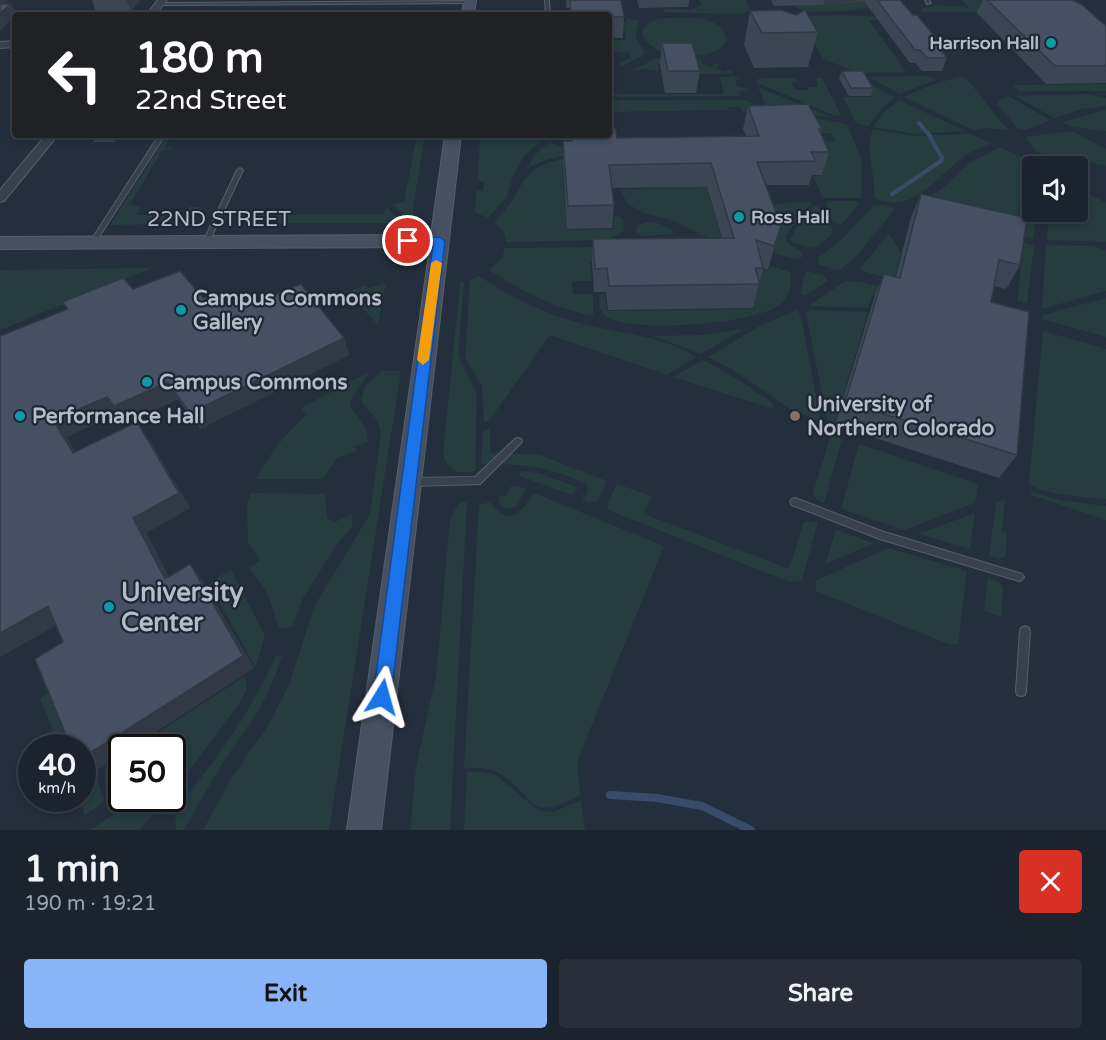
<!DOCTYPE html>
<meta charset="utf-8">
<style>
body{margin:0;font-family:"Varela Round",sans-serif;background:#282f3a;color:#f1f3f6;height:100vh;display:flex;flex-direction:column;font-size:22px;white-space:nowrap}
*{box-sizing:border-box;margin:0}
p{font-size:20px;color:#a0a4aa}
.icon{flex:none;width:33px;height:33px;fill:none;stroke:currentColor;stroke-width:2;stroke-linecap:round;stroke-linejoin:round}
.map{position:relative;height:830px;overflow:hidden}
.side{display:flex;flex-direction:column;background:#1b232e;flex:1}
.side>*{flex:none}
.banner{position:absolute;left:12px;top:12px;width:600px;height:126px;border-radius:6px;box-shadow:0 3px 9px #0003,0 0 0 2px #39404a;background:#202124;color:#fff;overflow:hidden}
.buttons{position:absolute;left:1022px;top:156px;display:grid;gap:12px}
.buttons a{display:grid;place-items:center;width:66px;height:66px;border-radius:6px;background:#1b232e;box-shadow:0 3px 9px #0003,0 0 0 2px #39404a;font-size:30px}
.speed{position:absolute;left:18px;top:734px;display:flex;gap:12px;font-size:30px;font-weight:700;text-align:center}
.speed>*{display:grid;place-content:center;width:78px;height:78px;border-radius:50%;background:#1b232e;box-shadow:0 3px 9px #0003,0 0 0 2px #39404a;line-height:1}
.speed small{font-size:15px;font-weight:400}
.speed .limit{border:3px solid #111;border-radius:9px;background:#fff;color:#111}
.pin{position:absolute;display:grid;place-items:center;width:51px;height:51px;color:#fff;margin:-26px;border:3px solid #fff;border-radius:50%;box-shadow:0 2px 6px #0007}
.me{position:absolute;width:66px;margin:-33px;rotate:8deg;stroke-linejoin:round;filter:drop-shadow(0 0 4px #0008)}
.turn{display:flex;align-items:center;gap:21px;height:126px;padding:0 24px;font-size:27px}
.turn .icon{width:78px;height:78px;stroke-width:2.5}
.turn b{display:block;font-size:42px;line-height:51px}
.round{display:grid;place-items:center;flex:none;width:63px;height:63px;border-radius:6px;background:#282f3a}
.headline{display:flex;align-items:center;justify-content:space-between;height:102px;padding:0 24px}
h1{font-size:36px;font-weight:800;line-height:45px}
.action{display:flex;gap:12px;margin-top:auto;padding:12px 24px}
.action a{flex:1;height:69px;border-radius:6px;background:#8ab4f8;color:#111;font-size:24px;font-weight:800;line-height:69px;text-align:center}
.action a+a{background:#282f3a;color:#f1f3f6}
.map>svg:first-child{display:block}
.green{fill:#263c3f}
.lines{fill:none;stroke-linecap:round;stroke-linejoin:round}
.stream-far2{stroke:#394c67;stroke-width:4}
.stream-far1{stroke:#394c67;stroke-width:4.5}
.stream{stroke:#394c67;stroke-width:8}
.lane-casing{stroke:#565f6c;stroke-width:2}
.street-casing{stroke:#565f6c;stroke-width:2}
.secondary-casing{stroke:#565f6c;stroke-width:2}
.lane{fill:#38414e;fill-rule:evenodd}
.street{fill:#38414e;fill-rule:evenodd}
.secondary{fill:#465061;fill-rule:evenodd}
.wall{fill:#3b4654}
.shaded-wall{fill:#303945}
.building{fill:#455162;stroke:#303945;stroke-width:1.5}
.route{fill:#1a73e8;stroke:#114b97;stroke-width:1.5}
.slow{fill:#f59e0b}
.culture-dot{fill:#0f9aa8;stroke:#1d2633;stroke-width:2}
.education-dot{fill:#8d6e63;stroke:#1d2633;stroke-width:2}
.labels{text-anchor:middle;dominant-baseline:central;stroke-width:4.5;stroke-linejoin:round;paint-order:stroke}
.far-poi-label{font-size:18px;font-weight:bold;fill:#b4bcc9;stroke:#1d2633;text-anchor:end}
.street-label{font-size:21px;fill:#b4bcc9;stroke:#1d2633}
.poi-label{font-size:21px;font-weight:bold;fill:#b4bcc9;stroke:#1d2633;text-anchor:start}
.near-poi-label{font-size:26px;font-weight:bold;fill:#b4bcc9;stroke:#1d2633;text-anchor:start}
</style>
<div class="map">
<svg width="1106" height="830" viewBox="0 0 1106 830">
<rect width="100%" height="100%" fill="#242f3e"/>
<path class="green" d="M699,0h47l4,10 -9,4 -78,-2 3,-3 26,1 9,-5z
M872,0l14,5 -43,6 -36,1 -2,-3h-7l-2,-3z
M962,0h88l13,12h-142l2,-4 17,-3 29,3z
M837,15l49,2 2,3h-19l37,52 -47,1 -36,-14 -21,-37 6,-2 3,-4z
M626,18l13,3 -4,15 10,18 -24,13 -1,-5 10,-4 -1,-5 -20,-3v-10h17l-2,-14 -15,-1v-3h17z
M665,18c20,0 58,-5 62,23 -13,23 -79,21 -85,-9l8,-11z
M693,58l11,2 -3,3 11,4 3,-3 5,1 -5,3 9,4 5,-2 6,4h-40l-3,-10h-34l1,7 -16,-2 -11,2 22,-12z
M736,76l4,3h-5l2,8 10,1 1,3h-9l1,5 -131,1v-3h115l-4,-17z
M928,76l8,4 -36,14 -31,-17z
M958,77l8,1 42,52 -24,-2 -11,2 -69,-33 24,-11z
M763,78h32l2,3 -6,1 4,8h14v-3h9l-2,-9h6l19,37 -5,1 -79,-33 1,-4z
M860,78l34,19 -14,14 -11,15 -13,-3 -13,-26h28z
M1106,84v7h-87l-6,-6z
M758,87l75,31 -66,-9z
M1087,94l19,4v8l-24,3 -28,9 -40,-22z
M1008,96l43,24 -25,10 -8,-1 -21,-25 4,-5z
M609,100h136l6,2 4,9 -13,1 -2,-5h-12l1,3 -120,2z
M899,100l66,31 -52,3 -40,-7 12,-16z
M1106,110v21l-33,-4 -11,-5z
M790,113l57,11 14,35 1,39h-39l-10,-22 10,-1 -8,-17 -9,-5 24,-1 -5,-10 10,-1 -4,-8h-23z
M873,129l43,7 54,-2 21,9c-12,5 -23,10 -33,18 -25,20 -47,54 -84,37 2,-24 -10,-49 -1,-69z
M1072,131l34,18v17l-70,-14 -11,-15z
M167,135h5l-7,12 9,1 -12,3 -32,53 10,3 -4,8h49l4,-8h13l-3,6 -17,4 -12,7 -60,1z
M417,135h8l-13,80 -6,3 -13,-14 11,-2z
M480,135h67l-23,21 -9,15 -9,27 -18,20 -13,-6 1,-21h7l1,-10h-6z
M549,142l15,5 1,8 -19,5 -20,9 9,-14z
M1000,147l25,12 -10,75 -102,-26 31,-21 25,-24z
M575,157l-5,6 -8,1 5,66 47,-1 -1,-12 6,-1 4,3 1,11 -7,6 -14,4 -97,2 -2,-9 -10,-11c37,-35 18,-56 81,-65z
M1030,161l9,5h-7v46h4l-3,27 -12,-3z
M707,187l13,47 19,11 -38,-10 -27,-14 -33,-9 -14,-9 -7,-14z
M1077,187l29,16v39l-59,-2 2,-28h28z
M832,201h23l4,3 -17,20c-10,2 -12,-9 -16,-18l1,-3z
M795,202l17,1 -7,7 -7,1 2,5 -15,21 4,8 13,7v5l-6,2 -21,-5 1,-4 -23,-7 8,-36z
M818,205l14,24 -1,6 -12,10 -7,3 -20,-6 -2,-3c8,-12 15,-30 28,-34z
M883,205l12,4 -41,50 -16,12 -20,-7v-6l26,-21 29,-31z
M386,206l13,14 -2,3h-141l-5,-6 13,-8h2l-2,6 120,-1z
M648,222l12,2 13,7v3l-31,2 -6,-2 2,-9z
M889,234l12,19 -7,27 -31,-9 -2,-4z
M1024,243l10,3 -7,57 -10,-2z
M1046,245l48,1 12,5v40l-64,18z
M604,247l1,15h-15l2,19h-20l1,13h20v22c-38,-7 -71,-25 -104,-46l13,-12 3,-10z
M770,266l20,6c2,10 1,22 -7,30 -22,23 -145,30 -173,17 -5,-2 -7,-6 -10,-10l-1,-15h6l2,17 147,-2 -4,-16 8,-1 -3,-25 13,4z
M152,268l-152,62v-60z
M806,271l17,4 5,6 -24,15 -4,-3z
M479,276c36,24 70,40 112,50 34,8 76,11 105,31l-29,18 -117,-40 -56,79 -6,7h-4l-2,-35 -17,-29 5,-77z
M845,281l18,1 27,8 -2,9 -16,-3 -4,12 -59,-2z
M464,282l-6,73 19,39 -2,77c-16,4 -28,0 -32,-17l17,-171z
M386,283l-8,42 -27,-28 2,-2 -3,-4 15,-6 4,3z
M1106,298v39l-64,-18 1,-4z
M798,310l4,12 19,100 -29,-12 -59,-40 -25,-13 57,-34z
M811,310l57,2 -34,114 -6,-2 -22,-111z
M741,329l1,1 -41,24 -48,-18 48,-1z
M1043,331l63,18v150c-19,-2 -63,-3 -77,-16z
M703,360c24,12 47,27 69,43l1,6 -100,-32z
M382,371h19l-72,459h-126l28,-51 38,-55 20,-39 25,-78 56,-93 11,-81 -4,-13 -15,-17 -1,-5 6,-14z
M369,372l-18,27 -1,7 17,24 1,12 -13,4 1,5 -19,7 -14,21h-67c14,-25 28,-45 50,-63l-5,-8z
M490,428v25l50,2 67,26 -9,20 -9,2 -7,-3 6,-8 -1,-8c-40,-18 -63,-20 -106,-20l2,-32z
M831,435l11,4 -18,64 -8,-4 -3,-6z
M859,444l119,40 -3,19 -71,27 -63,-21z
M521,471l17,2 39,14v3l-5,5 -53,-19z
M617,484l34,12 -7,18 145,55 15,-48 14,1 -16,58 -12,2 -182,-72v-7z
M511,486l15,2 -11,19 -10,2 -6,-6v-7h6z
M1031,492l34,9 41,5v14l-75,-25z
M251,493l74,1 2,24 8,4 17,-8v12l-18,23 -32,51 -10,27 -13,1 -12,-36 -18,-23 11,-9 -12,-18 -1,-39z
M534,493l130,53 -87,216 3,33c-57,31 -43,-2 -83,-23 -10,-5 -23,-4 -33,-4l15,-263 11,-3c19,26 31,11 44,-9z
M1005,500l-3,31 5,2 -1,23 -6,3 -11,-3 7,-54z
M467,501l-17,329h-40l6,-63 20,-91 14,-156 8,-16z
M975,513l-5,36 -52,-15z
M836,530l38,13 -49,21z
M888,548l79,23 -9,73h-9l-133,-53 -1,-10z
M231,569l34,67 -10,31 -46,-83z
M988,578l11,4 4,5 -2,30 -17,-6z
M282,655c-14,47 -31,67 -58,106 -14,22 -27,46 -40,69h-8l-1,-20c43,-52 73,-94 101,-154z
M245,676l2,13 -7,13 -67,90 -1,-45h-20l-4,-8z
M57,688l25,59h-23l-19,-49z
M83,748l22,53 -20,14 -7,-17h4z
M467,772h19l10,3 42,35 16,2 27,-12 4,30h-121z
M137,798h30l-28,32h-48z"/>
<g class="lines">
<path class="stream-far2" d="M919,123l11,13"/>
<path class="stream-far1" d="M892,194l49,-33 1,-3 -13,-23"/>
<path class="stream" d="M610,795l47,3 45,8 49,24"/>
<g class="lane-casing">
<path id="lane" d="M545,0h4l1,15h-4z
M925,0h4l2,3 -4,1z
M469,1l2,1v1l-311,2 -2,-1 2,-1z
M159,135h6l-70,108h-4l-1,-1z
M240,168l3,2 -34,72 -3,2 -2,-1 -1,-1 34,-72z
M518,438l3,1 1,2 -1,2 -41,41 -68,2 -3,-1 -1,-3 1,-3 3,-1 63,-1 40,-38z
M795,498l86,33 138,42 3,1 2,3 -2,3 -3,1 -139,-42 -88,-34 -2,-3 2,-3z
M1025,626l4,2 1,3 -4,60 -1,4 -4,1 -4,-1 -1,-4 4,-60 1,-3z"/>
</g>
<g class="street-casing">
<path id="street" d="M158,0h9l-12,15h-9z
M15,41v6l-15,1v-6z
M46,135h12l-54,66 -4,1v-12z"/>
</g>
<g class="secondary-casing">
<path id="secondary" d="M464,0h12l-2,15h-12z
M445,135h16l-80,695h-34l83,-583 -430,2v-12l431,-2z"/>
</g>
<use href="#lane" class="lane"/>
<use href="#street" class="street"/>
<use href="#secondary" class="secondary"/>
</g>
<path class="wall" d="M92,0h48l-9,11 -35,1z
M566,0h55l3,17 -1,21h-14v-23h-39v-7h-4z
M637,0h52l-1,7 -49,1z
M771,0h129l13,15 32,34 -2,4 4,5 -5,13h-20l-7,-8h-5l-46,-62 -41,4 -49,1z
M983,0h89l34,26v57l-60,1 -69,-71z
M750,11l68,21 -10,35 -54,1 -10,-23z
M662,43l38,28 -4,22h-31l-5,-28z
M842,71l31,17 -2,8h-22l-10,-17z
M748,106l74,23 -1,4 8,19 -7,23h-10l-3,10h-43l15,41 -13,44 -5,-2 -10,40 -145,2 -2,-18h-12l-2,-29 1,-24 129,-1 -15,-51 -95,1 2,17 -2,23 -45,1 -4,-65v-23h8l22,-4v-2h16l8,3 129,-2 -3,-7z
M90,135h30l-5,7h-21z
M921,194l99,71 -14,24 -12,-3 -3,16 26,153 -18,23 -164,-53 39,-127 10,-24 12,2 15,-59z
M133,289l118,16 93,33 5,17 -149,74 -22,-30 -52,24 -7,-10 -53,24 10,15 72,-14 42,70 -44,25 23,44 21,-13 11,15 53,89 -160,104 -31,-130 -7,-17 -56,32v-321z"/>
<path class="shaded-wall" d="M0,0h9l-9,7z
M126,0h14l-9,11z
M825,0h39l-41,5z
M11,4l6,11h-2v2l-15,13v-17z
M111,135h9l-5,7z
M781,226l-7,24 -6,20 6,-24z
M344,338l5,17 -149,74 -10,-16z
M168,382l10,17 -52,24 -7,-10 -53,24 21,32 -14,-16 -20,-33 54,-23z
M137,422l11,16 42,70 -44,25 31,60 -12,-14 -32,-61z
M190,564l11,15 53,89 -122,79h-10v7l-28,18 -12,-7v-7z
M48,606l16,14 -64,37v-24z"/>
<path class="building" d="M570,0h51l3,17h-15v-2h-38z
M877,0h23l13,15h4l28,34h-5l7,9h-20l-7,-8h-5z
M987,0h85l9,4 25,22v40h-51z
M0,4h11l-11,9z
M781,10l15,5 9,-5 13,22 -56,1 -12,-22z
M662,43h30l8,28h-32z
M842,71h21l10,17h-22z
M808,104l14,25h-3l10,23h-18l5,9 -59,1 24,64 -7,20 -18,-6 7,28h-8l5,16 -151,2 -2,-18 -12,1 -2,-30 141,-1 -23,-75 -102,2 5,40 -46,1 -5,-65h9l-1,-3 23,-1v-2h15v-6l6,-1 2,10 142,-2 -11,-30z
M921,194l106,24 -7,47 -21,-5 -8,42 38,10 -12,143 -172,-53 39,-128 16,4z
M180,271l23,27h41l7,7 50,-21 43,54 -154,75 -22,-31 -54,24 -7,-9 -54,23 20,33 64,-31 42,71 -46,25 32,61 25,-15 53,92 -161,102v-11h-11l-36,-88 28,-17 -15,-36 -48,27v-297l68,-27 -6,-7 61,-24 10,11z"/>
<path class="route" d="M439,237l6,4 -54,456 -2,7 -7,2 -6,-2 -3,-7 60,-453h-25l-5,-3 5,-3z"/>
<path class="slow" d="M436,260l6,3 -13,97 -6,5 -6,-5 14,-97z"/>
<g class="culture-dot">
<circle cx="1051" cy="43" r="6"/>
<circle cx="739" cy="217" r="6"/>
<circle cx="181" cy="310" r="6"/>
<circle cx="147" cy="382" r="6"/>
<circle cx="20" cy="416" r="6"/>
<circle cx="109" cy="607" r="6"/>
</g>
<circle class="education-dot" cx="795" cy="416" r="6"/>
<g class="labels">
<g class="far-poi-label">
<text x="1039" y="43">Harrison Hall</text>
<text x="751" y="217" text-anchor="start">Ross Hall</text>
</g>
<g class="street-label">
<text x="219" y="219">22ND STREET</text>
</g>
<g class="poi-label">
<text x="193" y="298">Campus Commons<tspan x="193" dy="24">Gallery</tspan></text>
<text x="159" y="382">Campus Commons</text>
<text x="807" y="404">University of<tspan x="807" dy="24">Northern Colorado</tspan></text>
<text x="32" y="416">Performance Hall</text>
</g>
<g class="near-poi-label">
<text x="121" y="592">University<tspan x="121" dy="30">Center</tspan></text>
</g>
</g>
</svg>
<div class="buttons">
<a><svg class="icon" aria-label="sound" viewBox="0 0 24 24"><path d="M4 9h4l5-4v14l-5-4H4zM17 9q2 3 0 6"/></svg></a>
</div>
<div class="speed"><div>40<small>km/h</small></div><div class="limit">50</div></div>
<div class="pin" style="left:408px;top:241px;background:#d93025"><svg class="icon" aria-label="arrive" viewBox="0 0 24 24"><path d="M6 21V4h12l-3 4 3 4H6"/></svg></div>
<svg class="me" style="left:382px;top:697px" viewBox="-20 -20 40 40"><path d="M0-17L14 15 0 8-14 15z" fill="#1a73e8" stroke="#fff" stroke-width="4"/></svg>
<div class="banner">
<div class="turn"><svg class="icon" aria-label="left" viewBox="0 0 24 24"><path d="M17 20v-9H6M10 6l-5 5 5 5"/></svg><div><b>180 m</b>22nd Street</div></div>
</div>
</div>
<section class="side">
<div class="headline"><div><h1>1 min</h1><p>190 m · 19:21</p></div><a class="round" style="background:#d93025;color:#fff"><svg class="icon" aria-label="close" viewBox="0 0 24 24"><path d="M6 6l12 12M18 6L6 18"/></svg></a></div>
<div class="action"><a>Exit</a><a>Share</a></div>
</section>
